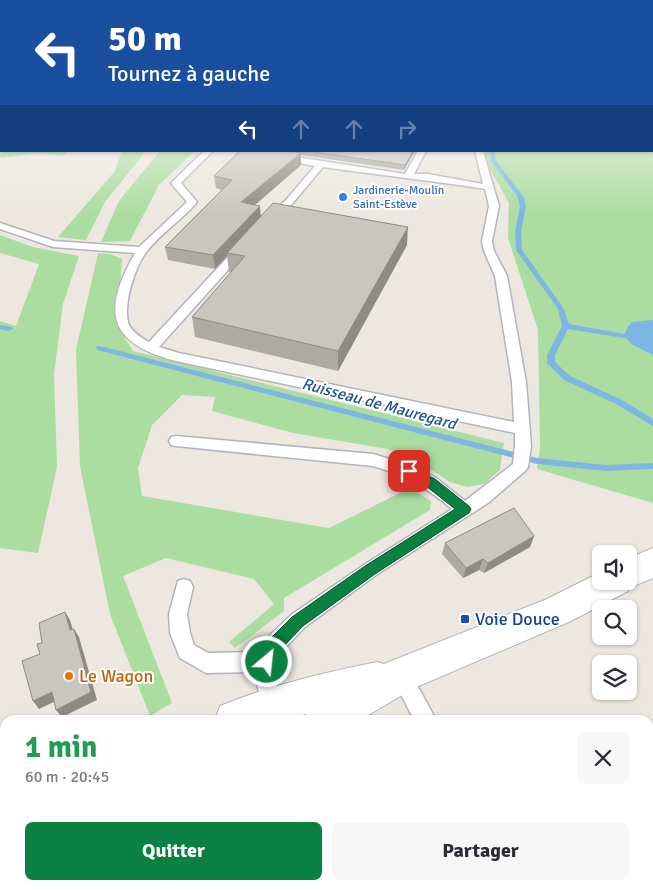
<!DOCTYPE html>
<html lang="fr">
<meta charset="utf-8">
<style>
body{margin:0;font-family:Signika,sans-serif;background:#f7f7f7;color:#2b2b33;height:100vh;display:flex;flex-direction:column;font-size:19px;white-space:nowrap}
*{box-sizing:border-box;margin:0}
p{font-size:16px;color:#7c7c81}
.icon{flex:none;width:28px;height:28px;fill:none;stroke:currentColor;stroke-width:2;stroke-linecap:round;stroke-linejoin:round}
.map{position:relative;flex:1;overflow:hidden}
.details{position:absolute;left:0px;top:715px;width:654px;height:175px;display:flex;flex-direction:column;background:#fff;border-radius:15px 15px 0 0;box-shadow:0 1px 4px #0004}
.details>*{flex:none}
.top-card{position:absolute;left:0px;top:0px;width:654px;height:152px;box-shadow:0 1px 4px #0004;background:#1a4fa0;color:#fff;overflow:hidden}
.buttons{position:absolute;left:592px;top:545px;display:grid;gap:10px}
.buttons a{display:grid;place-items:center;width:45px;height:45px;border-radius:8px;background:#fff;box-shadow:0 1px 4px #0004;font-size:25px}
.pin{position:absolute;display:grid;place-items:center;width:42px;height:42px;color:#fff;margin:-21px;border-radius:10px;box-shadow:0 2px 8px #0006}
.me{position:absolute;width:55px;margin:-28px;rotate:28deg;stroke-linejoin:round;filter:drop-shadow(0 0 4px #0008)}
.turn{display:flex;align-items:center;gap:18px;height:105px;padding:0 25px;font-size:22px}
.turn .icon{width:65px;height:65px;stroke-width:2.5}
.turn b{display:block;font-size:35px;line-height:42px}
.lanes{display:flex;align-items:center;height:48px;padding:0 25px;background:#0003;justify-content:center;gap:25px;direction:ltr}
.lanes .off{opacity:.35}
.round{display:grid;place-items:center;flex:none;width:52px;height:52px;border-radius:8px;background:#f7f7f7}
.overview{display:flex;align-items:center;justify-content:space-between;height:85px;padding:0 25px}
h1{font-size:30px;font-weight:800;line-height:38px;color:#1e9e55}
.action{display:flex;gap:10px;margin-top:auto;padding:10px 25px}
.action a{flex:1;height:58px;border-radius:8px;background:#0b8043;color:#fff;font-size:20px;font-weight:800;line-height:58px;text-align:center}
.action a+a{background:#f7f7f7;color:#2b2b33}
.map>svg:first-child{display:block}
.green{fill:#abdda1}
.water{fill:#7db6e3}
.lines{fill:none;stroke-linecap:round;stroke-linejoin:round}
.stream{fill:#7db6e3;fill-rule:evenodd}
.service-casing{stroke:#b2b3bd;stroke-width:3}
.minor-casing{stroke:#b2b3bd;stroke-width:2}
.secondary-casing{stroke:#b2b3bd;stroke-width:2}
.service{fill:#fff;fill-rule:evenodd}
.minor{fill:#fff;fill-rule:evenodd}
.secondary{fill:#fff;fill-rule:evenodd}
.wall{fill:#acaaa3}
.shaded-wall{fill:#8c8b84}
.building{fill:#c8c6bd;stroke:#8c8b84}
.route{fill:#0b8043;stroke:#07532c}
.shop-dot{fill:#3f7fe0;stroke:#fff;stroke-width:2}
.transit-dot{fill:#1a4fb4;stroke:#fff;stroke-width:2}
.food-dot{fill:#e8710a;stroke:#fff;stroke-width:2}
.labels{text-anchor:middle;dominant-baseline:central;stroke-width:4;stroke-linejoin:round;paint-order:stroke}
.far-shop-label{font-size:12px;fill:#366cbe;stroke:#fff;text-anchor:start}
.water-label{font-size:16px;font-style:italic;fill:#1b5390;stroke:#fff}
.near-transit-label{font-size:18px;fill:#164399;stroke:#fff;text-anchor:start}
.near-food-label{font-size:18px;fill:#c56008;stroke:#fff;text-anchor:start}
</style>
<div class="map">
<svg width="653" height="890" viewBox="0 0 653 890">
<rect width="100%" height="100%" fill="#ece8df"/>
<path class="green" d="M0,103l1,48h67l-4,5 -27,-3 -37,5z
M653,129v374l-116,-34 3,-21 -2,-118 -30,-92 1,-35 -22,-39 -4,-13h169z
M122,151h24l-41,51 -19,38 -28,-3 57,-66z
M160,151h35l-36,34 -29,56 -29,1 18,-41z
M0,235l33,12 46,9 -16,48 -9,70 3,93 -19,86 -38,-5v-227l16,5 23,-62 -39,-11z
M98,253l12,1 12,5 -5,67 16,25 371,92 -4,27 -16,14 -17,3 -17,-5 -32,-21 -31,-12 -94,-16 -81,-22 3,-14 -33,-2 -30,30 -14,43 4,28 187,32 81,-40 21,13 -1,9 -146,88v13l-49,37 -6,-6 45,-38 -20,-25 -88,-21 -43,18 49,127 -22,13 -40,-102 -30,-148 -4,-116z"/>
<path class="water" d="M653,320v35l-22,-11 -7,-8 3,-8 5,-6z"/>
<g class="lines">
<path class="stream" d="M490,151h4l2,10 27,35 3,10 -5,26 1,18 42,59 5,15 55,10 29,2v4l-29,-2 -56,-9 -13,26v7l15,14 52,24 31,19v7l-37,-22 -52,-24 -17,-17v-8l15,-29 -4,-17 -42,-59 -1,-18 5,-26 -3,-10 -26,-35z
M0,325l12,2 1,2 -4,2 -9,-2z
M97,346h3l437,112 69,7 47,-2v6l-47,2 -69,-7 -440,-114 -1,-2z"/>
<g class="service-casing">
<path id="service" d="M204,151h9l-32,32 16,19c-15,18 -36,31 -50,49 -12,15 -25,55 -18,74 4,8 13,13 20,17l88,-95h8l1,2 -1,2 -86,96 20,6 335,69 -2,-40 -17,-106 -11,-25 -2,-10 7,-35 -4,-17c-54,-9 -108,-14 -162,-22l-31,37 -22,17 -5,-3 2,-2 19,-16 29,-34 -78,-15h21l147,23 13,-23h8l-12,23h14l55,10 -8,-33h8l16,55 -7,35 2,10 13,25 19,106 5,64 -3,21 -3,4 -37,32 -112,72 -71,52 -21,22 -7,14 -1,20 8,24 -3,7 -7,3 -7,-3c-6,-13 -11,-27 -11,-42l-50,1 -26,-15 -10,-25 -1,-19 9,-33 6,-2 6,2 3,6 -6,27 3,19 4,12 14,8 53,-1 9,-17 21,-20 73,-50 88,-56c-29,-24 -43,-32 -79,-43l-197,-20 -5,-1 -2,-4 2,-4 5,-1 197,18 42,13 21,11 29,23 48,-37 2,-18v-13l-339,-72c-69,-18 -74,-50 -41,-108l-82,-6 -53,-18v-6l54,18 85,6 48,-45 -16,-19z
M401,665l7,3 28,52h-22l-23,-45 3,-7z"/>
</g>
<g class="minor-casing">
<path id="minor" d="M0,89h1v12h-1z
M42,885h46l2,5h-46z"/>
</g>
<g class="secondary-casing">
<path id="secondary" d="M653,548v30l-24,10 -1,3 -57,30 -157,67 -54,32h-56l2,-6 -16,6h-75l5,-14c51,-21 103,-33 157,-44l7,2 163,-65 54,-27v9h28v-23z
M5,774v69l-5,1v-68z"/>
</g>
<use href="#service" class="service"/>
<use href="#minor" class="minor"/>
<use href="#secondary" class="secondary"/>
</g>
<path class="wall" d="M240,151h175l-11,19 -103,-15v10l-46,40 6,11 146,29 -69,126 -143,-34 -3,-20 39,-45h-2l-2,-16 -12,13 -47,-9 -3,-13 57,-57 -6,-2 -2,-12z
M534,536l-4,11 -46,26 -5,-3 -16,8 -21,-24 3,-11z"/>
<path class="shaded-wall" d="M413,151h2l-11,19 1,-5z
M301,153v12l-58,50 -2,-13z
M260,206l1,13 -34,34v3l-12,13 -2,-14z
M408,227l-1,18 -69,126v-20z
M534,536l-4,11 -46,26 4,-10z
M483,559l-4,11 -16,8 3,-10z
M65,612l5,8 5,18 -5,-8z
M74,629l5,8 18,63 -35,17 -6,-7z
M52,692l6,8 -19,9 -6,-8z"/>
<path class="building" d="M240,151h51l10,2 -60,49 19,4 -47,49 -48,-8 67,-67 -18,-4z
M307,151h106l-8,14z
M273,203l135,24 -70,124 -146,-34 53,-61 -18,-3z
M514,508l20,28 -46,27 -5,-4 -17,9 -21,-25z
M65,612l5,18 4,-1 17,63 -35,18 -4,-18 -19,9 -11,-40 18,-7 -3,-10 5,-1 -3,-20z
M391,885h161l20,1v4h-199z"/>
<linearGradient id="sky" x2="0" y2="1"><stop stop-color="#7db5e6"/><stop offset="0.42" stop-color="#f6f5f1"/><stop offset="1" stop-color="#f6f5f1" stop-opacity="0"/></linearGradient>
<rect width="653" height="214" fill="url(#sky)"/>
<path class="route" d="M409,466l26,13 34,27 2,3 -2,4 -94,61 -72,52 -20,21 -11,21 -5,2 -5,-2 -3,-6 13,-25 20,-20 73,-51 90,-57 -29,-23 -21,-12 -2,-3z"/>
<circle class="shop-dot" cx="343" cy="197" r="5"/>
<rect class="transit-dot" x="460" y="614" width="10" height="10" rx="2.5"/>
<circle class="food-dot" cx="69" cy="676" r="5"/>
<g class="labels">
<g class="far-shop-label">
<text x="353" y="190">Jardinerie-Moulin<tspan x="353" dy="14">Saint-Estève</tspan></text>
</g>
<g class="water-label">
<text transform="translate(379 404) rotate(15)">Ruisseau de Mauregard</text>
</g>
<g class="near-transit-label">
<text x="475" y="619">Voie Douce</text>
</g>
<g class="near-food-label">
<text x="79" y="676">Le Wagon</text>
</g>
</g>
</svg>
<div class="buttons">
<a><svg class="icon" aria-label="sound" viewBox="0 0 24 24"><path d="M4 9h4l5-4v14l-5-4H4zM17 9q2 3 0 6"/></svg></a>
<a><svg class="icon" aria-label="search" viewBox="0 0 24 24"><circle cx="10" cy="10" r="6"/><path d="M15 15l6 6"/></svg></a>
<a><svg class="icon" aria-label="layers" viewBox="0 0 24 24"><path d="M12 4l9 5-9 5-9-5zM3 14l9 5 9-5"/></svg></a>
</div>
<div class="pin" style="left:409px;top:471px;background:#d93025"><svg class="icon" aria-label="arrive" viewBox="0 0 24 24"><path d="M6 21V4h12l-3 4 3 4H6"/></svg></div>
<svg class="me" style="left:267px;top:662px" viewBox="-20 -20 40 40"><circle r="17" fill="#0b8043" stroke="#fff" stroke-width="3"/><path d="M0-11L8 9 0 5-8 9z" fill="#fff"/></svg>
<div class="top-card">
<div class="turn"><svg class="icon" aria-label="left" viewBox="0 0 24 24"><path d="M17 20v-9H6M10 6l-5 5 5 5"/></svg><div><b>50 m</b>Tournez à gauche</div></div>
<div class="lanes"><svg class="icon" aria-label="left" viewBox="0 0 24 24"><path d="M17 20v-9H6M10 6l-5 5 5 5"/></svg><svg class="icon off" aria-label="ahead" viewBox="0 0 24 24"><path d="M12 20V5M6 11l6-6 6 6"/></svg><svg class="icon off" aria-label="ahead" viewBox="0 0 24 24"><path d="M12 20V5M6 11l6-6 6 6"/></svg><svg class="icon off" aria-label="right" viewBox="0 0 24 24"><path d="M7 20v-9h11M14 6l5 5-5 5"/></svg></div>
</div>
<section class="details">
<div class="overview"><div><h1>1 min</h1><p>60 m · 20:45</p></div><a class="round"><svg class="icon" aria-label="close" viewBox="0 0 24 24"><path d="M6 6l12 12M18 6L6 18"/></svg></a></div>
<div class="action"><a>Quitter</a><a>Partager</a></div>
</section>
</div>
